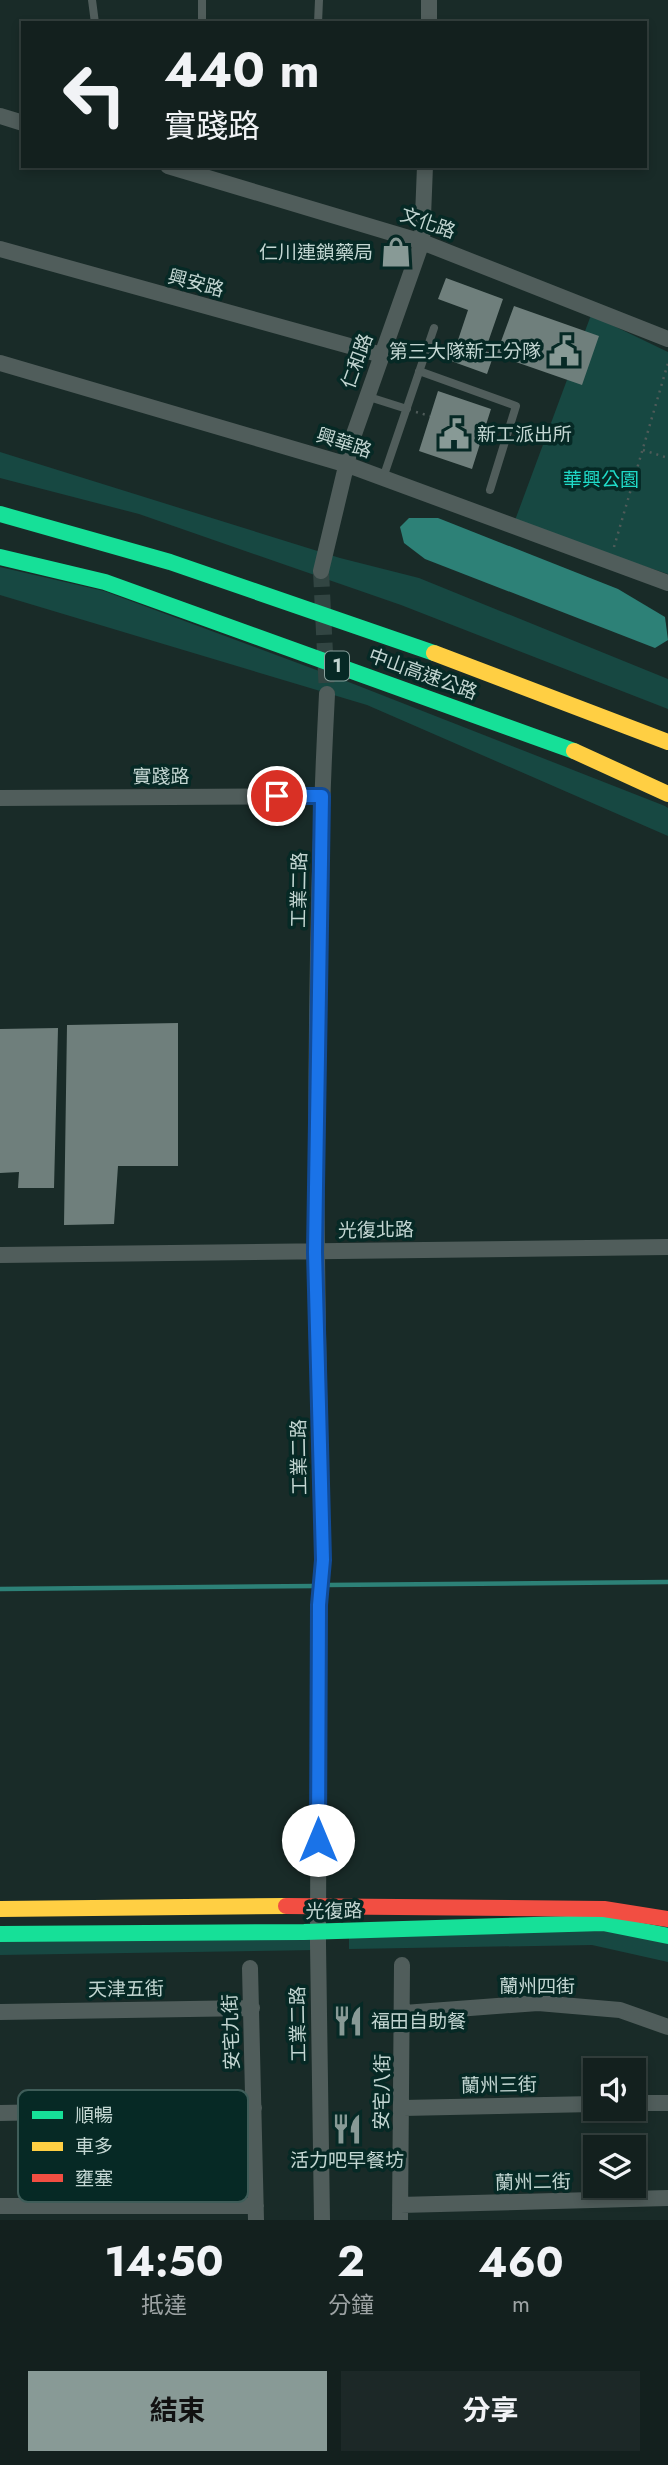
<!DOCTYPE html>
<html lang="zh-TW">
<meta charset="utf-8">
<style>
body{margin:0;font-family:Jost,"Noto Sans TC",sans-serif;background:#1c2827;color:#f1f3f6;height:100vh;display:flex;flex-direction:column;font-size:26px;white-space:nowrap}
*{box-sizing:border-box;margin:0}
p{font-size:23px;color:#9da3a4}
.icon{flex:none;width:38px;height:38px;fill:none;stroke:currentColor;stroke-width:2;stroke-linecap:round;stroke-linejoin:round}
.map{position:relative;height:2220px;overflow:hidden}
.side{display:flex;flex-direction:column;background:#13201e;flex:1}
.side>*{flex:none}
.top-card{position:absolute;left:21px;top:21px;width:626px;height:147px;border-radius:0px;box-shadow:0 4px 10px #0003,0 0 0 2px #323e3c;background:#13201e;color:#f1f3f6;overflow:hidden}
.fabs{position:absolute;left:583px;top:2058px;display:grid;gap:14px}
.fabs a{display:grid;place-items:center;width:63px;height:63px;border-radius:0px;background:#13201e;box-shadow:0 4px 10px #0003,0 0 0 2px #323e3c;font-size:35px}
.pin{position:absolute;display:grid;place-items:center;width:60px;height:60px;color:#fff;margin:-30px;border:4px solid #fff;border-radius:50%;box-shadow:0 2px 7px #0007}
.me{position:absolute;width:77px;margin:-38px;rotate:0deg;stroke-linejoin:round;filter:drop-shadow(0 0 5px #0008)}
.turn{display:flex;align-items:center;gap:24px;height:147px;padding:0 28px;font-size:32px}
.turn .icon{width:91px;height:91px;stroke-width:2.5}
.turn b{display:block;font-size:49px;line-height:60px}
.eta{display:flex;justify-content:space-evenly;align-items:center;height:119px;text-align:center}
.eta b{font-size:42px;font-weight:700;line-height:49px}
.cta{display:flex;gap:14px;margin-top:auto;padding:14px 28px}
.cta a{flex:1;height:80px;border-radius:0px;background:#889a96;color:#111;font-size:28px;font-weight:700;line-height:80px;text-align:center}
.cta a+a{background:#1c2827;color:#f1f3f6}
.map>svg:first-child{display:block}
.green{fill:#174842}
.water{fill:#2d8177}
.lines{fill:none;stroke-linecap:round;stroke-linejoin:round}
.stream{stroke:#2d8177;stroke-width:4.5}
.building{fill:#6f7f7c}
.street-tunnel{stroke:#324542;stroke-width:16;stroke-dasharray:16 8;stroke-linecap:butt}
.path{stroke:#4f5b59;stroke-width:2.5;stroke-dasharray:2 5;stroke-linecap:butt}
.lane{stroke:#505d5b;stroke-width:8}
.street{stroke:#505d5b;stroke-width:16}
.fast{stroke:#16e098;stroke-width:16}
.slow{stroke:#ffcf43;stroke-width:16}
.jam{stroke:#f24e42;stroke-width:16}
.route-casing{stroke:#114b97;stroke-width:18}
.route{stroke:#1a73e8;stroke-width:12}
.labels{text-anchor:middle;dominant-baseline:central;stroke-width:7;stroke-linejoin:round;paint-order:stroke}
.shield{fill:#062925;stroke:#8aa29e;stroke-width:2}
.shield-label{font-size:18px;font-weight:bold;fill:#c3d6d2}
.street-label{font-size:19px;fill:#c3d6d2;stroke:#062925}
.poi-label{font-size:19px;fill:#c3d6d2;stroke:#062925;text-anchor:end}
.park-label{font-size:19px;fill:#20dbc8;stroke:#062925}
.key{fill:#062925;stroke:#3f5d59;stroke-width:2}
.key-label{font-size:19px;fill:#c3d6d2}
</style>
<div class="map">
<svg width="668" height="2220" viewBox="0 0 668 2220">
<rect width="100%" height="100%" fill="#192b28"/>
<path class="green" d="M591,315l77,37v222l-154,-51z
M0,452l340,106 79,20 249,101v30l-267,-104 -262,-91 -139,-36z
M0,567l104,24 242,90 319,125 3,2v28l-301,-131 -367,-110z
M602,1926l66,12v24l-76,-17 -243,4v-14z
M317,1935l-1,15 -316,5v-18z"/>
<path class="water" d="M409,518h29l180,71 47,28 3,23 -13,8 -230,-89 -21,-16 -4,-16z"/>
<g class="lines">
<path class="stream" d="M326,1585l342,-3
M0,1589l317,-3"/>
</g>
<path class="building" d="M446,278l57,21 -18,52 9,3 -7,20 -36,-13 17,-51 -30,-11z
M514,306l85,30 -17,49 -86,-30z
M438,391l53,18 -19,60 -53,-18z
M178,1023v143h-60l-4,58 -50,1 3,-200z
M58,1028l-4,160h-36l1,-16 -19,1v-144z"/>
<g class="lines">
<path class="street-tunnel" d="M321,571l6,123"/>
<path class="path" d="M416,412l14,4
M643,450l25,8
M614,547l54,-184"/>
<path class="lane" d="M92,0l3,23
M202,23v-23
M318,23l1,-23
M419,371l97,35 -26,84
M366,396l41,13
M383,478l51,-150"/>
<path class="street" d="M429,23v-23
M0,116l23,7
M168,166l254,76 246,97
M0,249l382,106
M0,363l348,102 320,118
M321,571l32,-134 69,-195 3,-76
M0,798l322,-2
M0,1255l668,-8
M250,1968l6,252
M0,2012l252,-4
M404,2013l134,-10 82,7 48,17
M634,2103h34
M403,2108l192,-4
M0,2113l254,-5
M400,2205l268,-7
M0,2206h256
M322,2220l-4,-276 1,-339 4,-45c-8,-289 -11,-578 4,-866
M400,2220l2,-255"/>
<path class="fast" d="M0,514l170,48 264,91
M0,557l105,25 469,169
M0,1934l304,-2 299,-9 65,13"/>
<path class="slow" d="M434,653l234,89
M574,751l94,43
M0,1909l286,-3"/>
<path class="jam" d="M286,1906l318,3 64,10"/>
</g>
<g class="lines">
<g class="route-casing">
<path id="route" d="M277,796h45l-7,456 8,308 -4,45 -1,235"/>
</g>
<use href="#route" class="route"/>
</g>
<defs>
<g id="shop-bare" transform="scale(2.415)"><path d="M-5-2.5h2.3a2.7 3.5 0 0 1 5.4 0H5L5.5 6h-11ZM-1.5-2.5h3a1.5 2.3 0 0 0-3 0Z" fill="#889a96" stroke="#062925" stroke-width="2.5" paint-order="stroke"/></g>
<g id="civic-bare" transform="scale(2.415)"><path d="M-.6-6.5H3V-4.5H.6V-3L4-1V1h2V6H-6V1h2V-1L-.6-3ZM-1.2 2.5V6h2.4V2.5Z" fill="#889a96" stroke="#062925" stroke-width="2.5" paint-order="stroke"/></g>
<g id="restaurant-bare" transform="scale(2.415)"><path d="M-5-6h1v4h1v-4h1v4h1v-4h1v5L-1.5 .5V6h-2V.5L-5-1ZM5-6V6H3V1.5H1.5Q1.5-4 5-6Z" fill="#889a96" stroke="#062925" stroke-width="2.5" paint-order="stroke"/></g>
</defs>
<g fill-rule="evenodd">
<use href="#shop-bare" x="396" y="252"/>
<use href="#civic-bare" x="564" y="351"/>
<use href="#civic-bare" x="454" y="434"/>
<use href="#restaurant-bare" x="348" y="2021"/>
<use href="#restaurant-bare" x="347" y="2129"/>
</g>
<g class="labels">
<rect class="shield" x="325" y="651.5" width="24" height="29" rx="5"/>
<g class="shield-label">
<text x="337" y="666">1</text>
</g>
<g class="street-label">
<text transform="translate(428 223) rotate(19)">文化路</text>
<text transform="translate(196 283) rotate(15)">興安路</text>
<text transform="translate(357 361) rotate(-70)">仁和路</text>
<text transform="translate(344 443) rotate(18)">興華路</text>
<text transform="translate(423 674) rotate(20)">中山高速公路</text>
<text x="161" y="776">實踐路</text>
<text transform="translate(299 890) rotate(-89)">工業二路</text>
<text transform="translate(376 1230) rotate(-1)">光復北路</text>
<text transform="translate(299 1457) rotate(-91)">工業二路</text>
<text transform="translate(334 1911) rotate(-1)">光復路</text>
<text x="537" y="1986">蘭州四街</text>
<text transform="translate(126 1989) rotate(-1)">天津五街</text>
<text transform="translate(298 2024) rotate(-91)">工業二路</text>
<text transform="translate(231 2032) rotate(-92)">安宅九街</text>
<text transform="translate(499 2085) rotate(-1)">蘭州三街</text>
<text transform="translate(382 2092) rotate(-89)">安宅八街</text>
<text transform="translate(533 2182) rotate(-1)">蘭州二街</text>
</g>
<g class="poi-label">
<text x="373" y="252">仁川連鎖藥局</text>
<text x="541" y="351">第三大隊新工分隊</text>
<text x="477" y="434" text-anchor="start">新工派出所</text>
<text x="371" y="2021" text-anchor="start">福田自助餐</text>
<text x="347" y="2160" text-anchor="middle">活力吧早餐坊</text>
</g>
<g class="park-label">
<text x="601" y="479">華興公園</text>
</g>
</g>
<rect x="18" y="2090" width="230" height="112" rx="10" class="key"/>
<rect x="32" y="2111" width="31" height="8" fill="#16e098"/>
<rect x="32" y="2142" width="31" height="9" fill="#ffcf43"/>
<rect x="32" y="2174" width="31" height="8" fill="#f24e42"/>
<g class="key-label">
<text x="75" y="2122">順暢</text>
<text x="75" y="2153">車多</text>
<text x="75" y="2185">壅塞</text>
</g>
</svg>
<div class="fabs">
<a><svg class="icon" aria-label="sound" viewBox="0 0 24 24"><path d="M4 9h4l5-4v14l-5-4H4zM17 9q2 3 0 6"/></svg></a>
<a><svg class="icon" aria-label="layers" viewBox="0 0 24 24"><path d="M12 4l9 5-9 5-9-5zM3 14l9 5 9-5"/></svg></a>
</div>
<div class="pin" style="left:277px;top:796px;background:#d93025"><svg class="icon" aria-label="arrive" viewBox="0 0 24 24"><path d="M6 21V4h12l-3 4 3 4H6"/></svg></div>
<svg class="me" style="left:318px;top:1840px" viewBox="-20 -20 40 40"><circle r="19" fill="#fff"/><path d="M0-13L10 11 0 6-10 11z" fill="#1a73e8"/></svg>
<div class="top-card">
<div class="turn"><svg class="icon" aria-label="left" viewBox="0 0 24 24"><path d="M17 20v-9H6M10 6l-5 5 5 5"/></svg><div><b>440 m</b>實踐路</div></div>
</div>
</div>
<section class="side">
<div class="eta">
<div><b>14:50</b><p>抵達</p></div>
<div><b>2</b><p>分鐘</p></div>
<div><b>460</b><p>m</p></div>
</div>
<div class="cta"><a>結束</a><a>分享</a></div>
</section>
